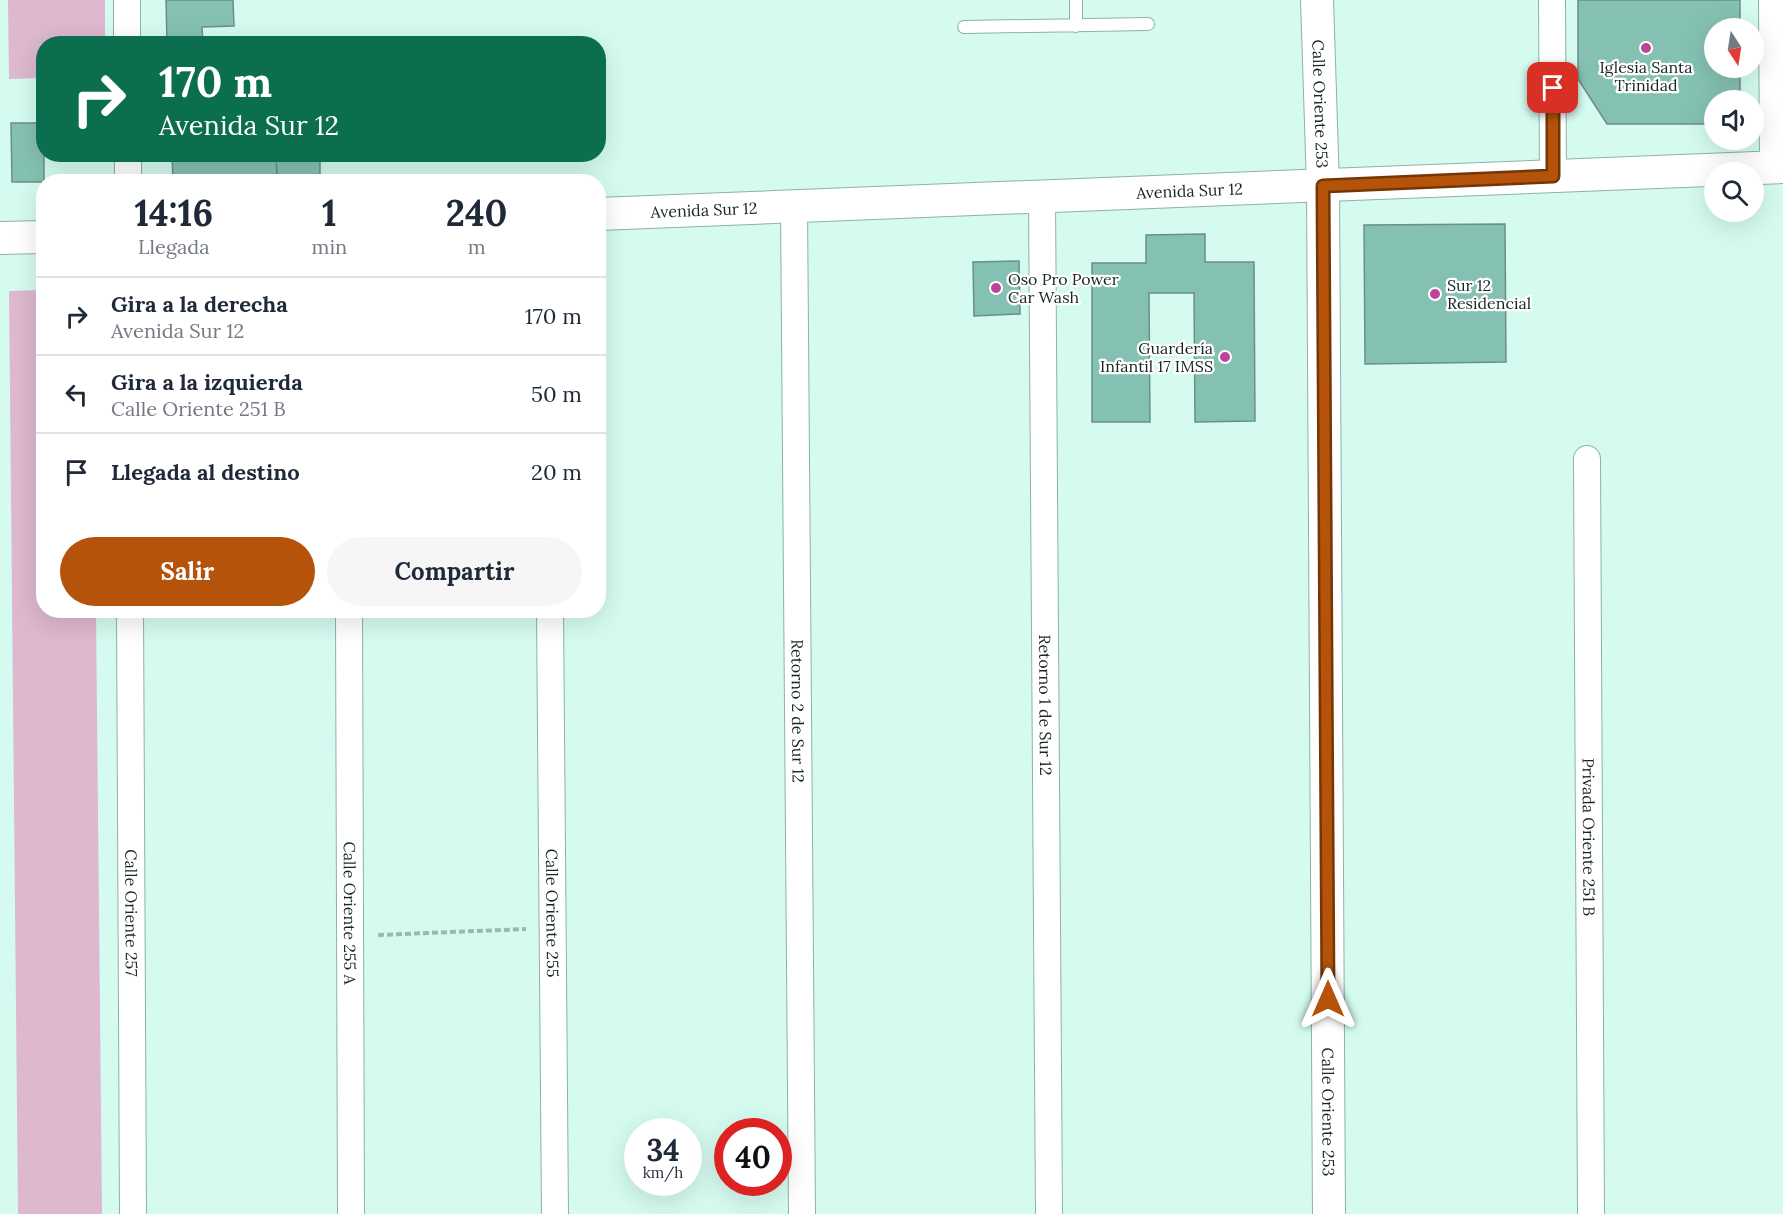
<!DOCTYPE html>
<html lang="es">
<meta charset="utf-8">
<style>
body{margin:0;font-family:Lora,serif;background:#f6f6f7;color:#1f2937;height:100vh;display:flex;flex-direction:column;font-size:22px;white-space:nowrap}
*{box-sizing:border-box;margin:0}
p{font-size:20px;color:#747a83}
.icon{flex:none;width:33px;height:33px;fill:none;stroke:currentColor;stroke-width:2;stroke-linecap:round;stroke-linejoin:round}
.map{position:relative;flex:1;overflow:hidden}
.drawer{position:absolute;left:36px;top:174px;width:570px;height:444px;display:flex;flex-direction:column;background:#fff;border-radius:24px;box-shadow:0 6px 24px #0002}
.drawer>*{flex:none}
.hud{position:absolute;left:36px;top:36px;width:570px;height:126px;border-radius:24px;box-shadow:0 6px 24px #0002;background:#0b6e4f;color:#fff;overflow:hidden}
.needle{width:39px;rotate:168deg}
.tools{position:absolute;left:1704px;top:18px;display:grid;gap:12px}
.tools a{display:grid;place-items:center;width:60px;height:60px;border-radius:50%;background:#fff;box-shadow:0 6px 24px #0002;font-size:30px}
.speed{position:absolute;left:624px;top:1118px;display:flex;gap:12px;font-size:30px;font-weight:700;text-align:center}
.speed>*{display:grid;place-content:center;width:78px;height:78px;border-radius:50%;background:#fff;box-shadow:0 6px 24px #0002;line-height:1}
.speed small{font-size:15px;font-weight:400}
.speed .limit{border:9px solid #d22;background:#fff;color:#111}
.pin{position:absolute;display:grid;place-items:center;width:51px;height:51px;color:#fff;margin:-26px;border-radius:12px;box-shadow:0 3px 9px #0006}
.me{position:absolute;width:66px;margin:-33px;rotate:0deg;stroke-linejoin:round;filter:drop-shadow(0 0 4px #0008)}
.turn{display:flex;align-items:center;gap:21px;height:126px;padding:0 24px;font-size:27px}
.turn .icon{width:78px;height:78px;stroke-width:2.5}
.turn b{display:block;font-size:42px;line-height:51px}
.eta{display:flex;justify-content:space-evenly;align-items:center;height:102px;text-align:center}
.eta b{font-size:36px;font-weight:700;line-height:42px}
.cta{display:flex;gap:12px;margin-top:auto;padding:12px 24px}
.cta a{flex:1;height:69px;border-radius:36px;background:#b45309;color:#fff;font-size:24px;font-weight:700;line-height:69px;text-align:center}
.cta a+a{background:#f6f6f7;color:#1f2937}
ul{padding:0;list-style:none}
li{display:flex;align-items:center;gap:18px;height:78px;padding:0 24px;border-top:2px solid #e0e1e3}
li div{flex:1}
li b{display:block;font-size:22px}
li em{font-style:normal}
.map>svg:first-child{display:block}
.green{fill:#ddb8cf}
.building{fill:#85c1b2;stroke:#6b8f85;stroke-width:1.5}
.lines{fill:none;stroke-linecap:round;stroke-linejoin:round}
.service-casing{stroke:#8db2a8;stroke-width:14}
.minor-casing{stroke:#8db2a8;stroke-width:28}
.tertiary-casing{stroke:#8db2a8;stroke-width:34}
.path{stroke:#9ab9b1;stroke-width:4;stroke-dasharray:6 3;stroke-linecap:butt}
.service{stroke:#fff;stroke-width:12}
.minor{stroke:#fff;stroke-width:26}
.tertiary{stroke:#fff;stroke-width:32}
.route-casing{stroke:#753606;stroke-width:15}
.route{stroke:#b45309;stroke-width:10}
.poi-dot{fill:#bc459b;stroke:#fff;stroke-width:2}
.labels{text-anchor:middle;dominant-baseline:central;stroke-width:4.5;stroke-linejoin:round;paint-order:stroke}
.poi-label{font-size:16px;fill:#172622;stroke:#fff;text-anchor:start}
.street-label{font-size:16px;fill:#172622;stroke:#fff}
</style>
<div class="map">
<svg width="1783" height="1214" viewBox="0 0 1783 1214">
<rect width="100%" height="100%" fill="#d5fbf1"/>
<path class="green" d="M8,0h97v43l-61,1 -1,34 -34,1z
M43,290l1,320 52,1 6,603h-84l-9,-923z"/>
<path class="building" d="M166,0h67l1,26 -32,1 1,17h-36z
M1578,0h162v28h-26v40h26v32h-26v24h-107l-29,-45z
M11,123h33v59h-32z
M86,154h21l1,6h-22z
M172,154h104l1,24 -104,3z
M276,154h44v23l-43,1z
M1505,224l1,138 -141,2 -1,-139z
M1205,234v28h49l1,159 -60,1 -1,-129h-45l1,129h-58v-159h54v-28z
M1019,261l1,53 -46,2 -1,-54z"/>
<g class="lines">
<g class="service-casing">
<path id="service" d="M1076,0v26
M964,27l184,-3"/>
</g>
<g class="minor-casing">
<g id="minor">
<path d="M127,0v44"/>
<path d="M1552,0l1,176"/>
<path d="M1772,0l1,168"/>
<path d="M128,154v28"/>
<path id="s1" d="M1042,197l7,1017"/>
<path id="s2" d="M794,207l8,1007"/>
<path id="s3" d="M1587,459l4,755"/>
<path id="s4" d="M130,610l3,604"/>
<path id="s5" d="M349,610l2,604"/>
<path id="s6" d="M550,610l5,604"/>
</g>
</g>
<g class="tertiary-casing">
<g id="tertiary">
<path id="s7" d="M1317,0l6,186 6,1028"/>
<path id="s8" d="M598,214l1185,-47"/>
<path d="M0,238l44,-1"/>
</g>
</g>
<path class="path" d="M378,935l148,-6"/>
<use href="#service" class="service"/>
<use href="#minor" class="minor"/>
<use href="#tertiary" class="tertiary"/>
</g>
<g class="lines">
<g class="route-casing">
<path id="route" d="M1328,999l-5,-813 230,-10v-88"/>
</g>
<use href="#route" class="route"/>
</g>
<g class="poi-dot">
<circle cx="1646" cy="48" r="6"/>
<circle cx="996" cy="288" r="6"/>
<circle cx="1435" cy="294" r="6"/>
<circle cx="1225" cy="357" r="6"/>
</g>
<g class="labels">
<g class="poi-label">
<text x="1646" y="67" text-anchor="middle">Iglesia Santa<tspan x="1646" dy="18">Trinidad</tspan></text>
<text x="1008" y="279">Oso Pro Power<tspan x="1008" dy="18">Car Wash</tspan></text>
<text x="1447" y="285">Sur 12<tspan x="1447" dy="18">Residencial</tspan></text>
<text x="1213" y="348" text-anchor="end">Guardería<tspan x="1213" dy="18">Infantil 17 IMSS</tspan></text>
</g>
<g class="street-label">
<text stroke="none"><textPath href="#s7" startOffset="104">Calle Oriente 253</textPath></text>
<text stroke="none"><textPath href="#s8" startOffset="592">Avenida Sur 12</textPath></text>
<text stroke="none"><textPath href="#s8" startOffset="106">Avenida Sur 12</textPath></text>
<text stroke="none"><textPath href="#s1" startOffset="508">Retorno 1 de Sur 12</textPath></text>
<text stroke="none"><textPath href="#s2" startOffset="504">Retorno 2 de Sur 12</textPath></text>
<text stroke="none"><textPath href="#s3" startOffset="378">Privada Oriente 251 B</textPath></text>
<text stroke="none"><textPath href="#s4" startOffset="303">Calle Oriente 257</textPath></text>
<text stroke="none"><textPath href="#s5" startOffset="303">Calle Oriente 255 A</textPath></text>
<text stroke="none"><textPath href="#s6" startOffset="303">Calle Oriente 255</textPath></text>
<text stroke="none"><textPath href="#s7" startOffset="1112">Calle Oriente 253</textPath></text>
</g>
</g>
</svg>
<div class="tools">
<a><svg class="needle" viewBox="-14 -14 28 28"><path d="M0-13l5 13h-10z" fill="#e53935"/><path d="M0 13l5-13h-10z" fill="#747a83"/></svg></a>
<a><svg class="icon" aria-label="sound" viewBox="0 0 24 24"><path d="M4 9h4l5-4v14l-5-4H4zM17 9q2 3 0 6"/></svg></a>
<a><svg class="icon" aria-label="search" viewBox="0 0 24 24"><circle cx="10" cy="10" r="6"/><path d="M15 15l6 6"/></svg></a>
</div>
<div class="speed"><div>34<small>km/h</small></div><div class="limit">40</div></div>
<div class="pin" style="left:1553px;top:88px;background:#d93025"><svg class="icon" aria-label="arrive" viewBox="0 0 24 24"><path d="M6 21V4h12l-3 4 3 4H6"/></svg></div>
<svg class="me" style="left:1328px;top:999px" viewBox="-20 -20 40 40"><path d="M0-17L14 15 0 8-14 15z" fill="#b45309" stroke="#fff" stroke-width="4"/></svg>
<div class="hud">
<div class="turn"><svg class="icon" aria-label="right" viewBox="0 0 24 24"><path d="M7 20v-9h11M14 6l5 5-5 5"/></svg><div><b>170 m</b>Avenida Sur 12</div></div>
</div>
<section class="drawer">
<div class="eta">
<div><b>14:16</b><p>Llegada</p></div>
<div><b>1</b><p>min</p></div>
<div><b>240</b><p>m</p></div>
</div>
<ul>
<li><svg class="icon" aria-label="right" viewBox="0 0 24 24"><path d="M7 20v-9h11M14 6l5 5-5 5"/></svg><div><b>Gira a la derecha</b><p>Avenida Sur 12</p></div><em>170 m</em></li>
<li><svg class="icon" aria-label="left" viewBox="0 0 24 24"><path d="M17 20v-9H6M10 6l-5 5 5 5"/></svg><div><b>Gira a la izquierda</b><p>Calle Oriente 251 B</p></div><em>50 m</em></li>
<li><svg class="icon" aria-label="arrive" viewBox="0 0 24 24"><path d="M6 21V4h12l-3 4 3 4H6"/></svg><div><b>Llegada al destino</b></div><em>20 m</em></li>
</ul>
<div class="cta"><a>Salir</a><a>Compartir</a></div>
</section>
</div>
